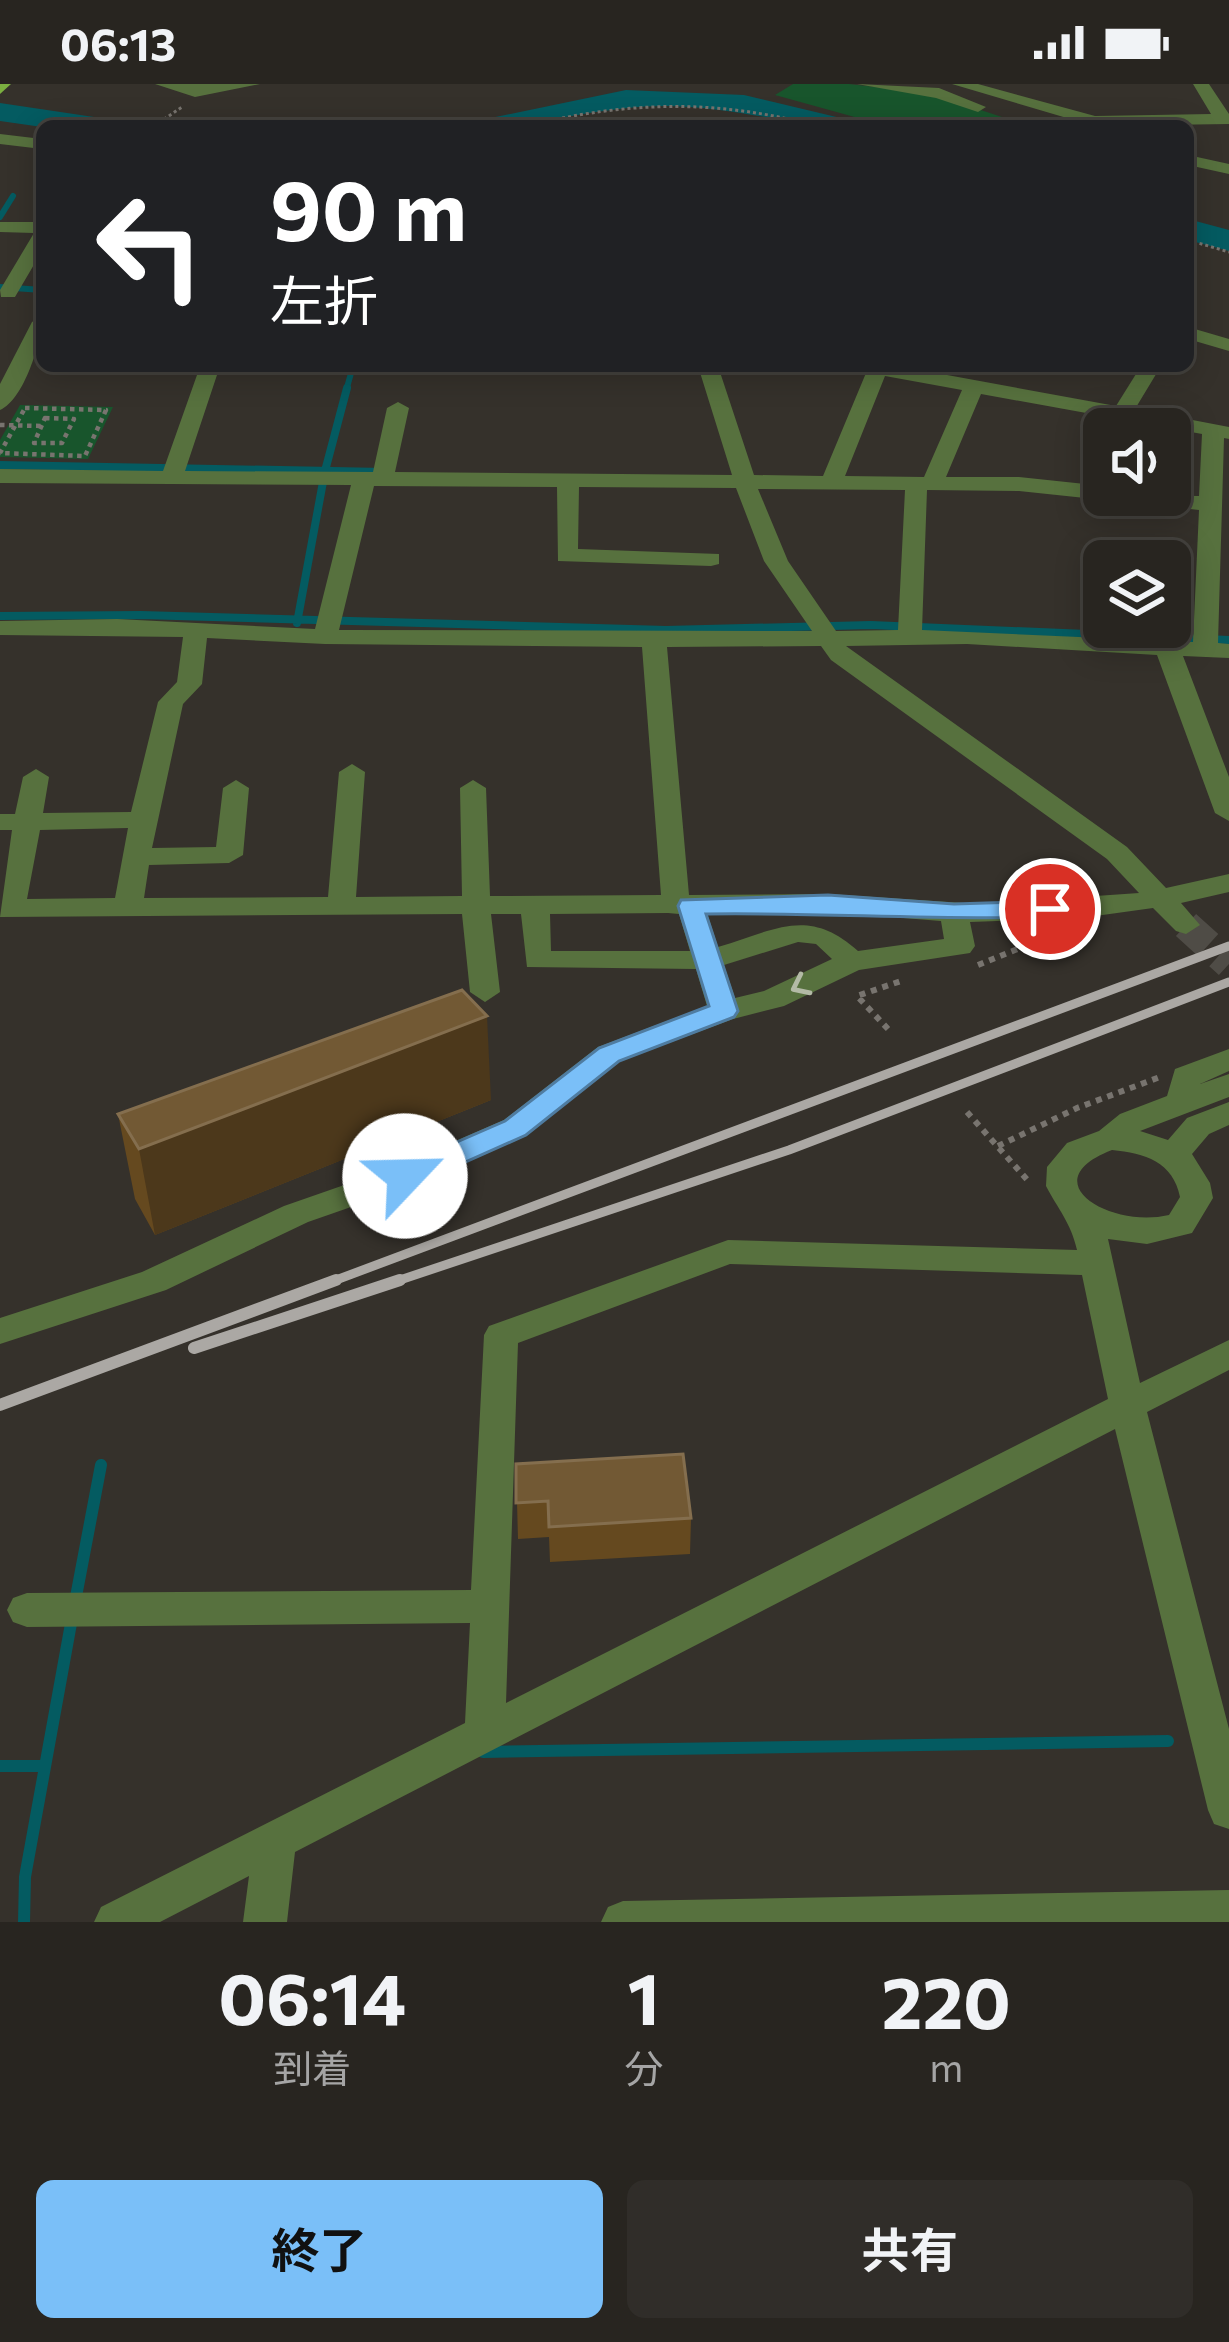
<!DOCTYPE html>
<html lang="ja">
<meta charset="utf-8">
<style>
body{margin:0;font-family:Commissioner,"Noto Sans JP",sans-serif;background:#302d29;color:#f1f3f6;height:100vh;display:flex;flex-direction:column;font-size:45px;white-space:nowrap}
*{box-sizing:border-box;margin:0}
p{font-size:39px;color:#a5a5a5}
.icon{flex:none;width:66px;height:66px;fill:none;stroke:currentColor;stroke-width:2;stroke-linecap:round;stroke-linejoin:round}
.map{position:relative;height:1838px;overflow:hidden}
.side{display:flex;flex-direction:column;background:#282520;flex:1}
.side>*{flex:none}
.hud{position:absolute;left:36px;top:36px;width:1158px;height:252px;border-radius:18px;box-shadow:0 6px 30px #0003,0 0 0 3px #44423e;background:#202124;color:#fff;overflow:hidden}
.tools{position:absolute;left:1083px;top:324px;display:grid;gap:24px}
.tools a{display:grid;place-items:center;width:108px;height:108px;border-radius:18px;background:#282520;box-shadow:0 6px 30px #0003,0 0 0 3px #44423e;font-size:60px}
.pin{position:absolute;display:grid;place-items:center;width:102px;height:102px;color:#fff;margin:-51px;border:6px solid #fff;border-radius:50%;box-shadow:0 3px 12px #0007}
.me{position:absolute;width:132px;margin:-66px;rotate:66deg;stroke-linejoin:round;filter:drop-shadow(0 0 9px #0008)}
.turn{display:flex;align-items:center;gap:42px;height:252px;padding:0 36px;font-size:54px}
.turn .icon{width:156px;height:156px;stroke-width:2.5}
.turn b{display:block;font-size:84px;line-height:102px}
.eta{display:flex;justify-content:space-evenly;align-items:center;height:204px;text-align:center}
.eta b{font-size:72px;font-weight:700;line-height:84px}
.button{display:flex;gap:24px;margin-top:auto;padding:24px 36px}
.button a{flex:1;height:138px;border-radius:18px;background:#7abff8;color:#111;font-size:48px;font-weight:700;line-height:138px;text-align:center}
.button a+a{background:#302d29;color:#f1f3f6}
.status{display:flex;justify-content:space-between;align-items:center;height:84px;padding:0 60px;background:#282520;direction:ltr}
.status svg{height:33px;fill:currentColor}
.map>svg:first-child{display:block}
.green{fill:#18552c}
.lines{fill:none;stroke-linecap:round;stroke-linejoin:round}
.stream-far2{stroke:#045b61;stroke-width:6}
.stream-far1{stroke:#045b61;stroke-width:8}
.stream{stroke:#045b61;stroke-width:12}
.river{fill:#045b61;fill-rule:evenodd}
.minor-tunnel{stroke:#4f4c46;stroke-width:30;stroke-dasharray:30 15;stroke-linecap:butt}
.path-far2{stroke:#78746f;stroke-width:3;stroke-dasharray:3 3;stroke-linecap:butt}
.path-far1{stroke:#78746f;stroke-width:4.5;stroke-dasharray:4.5 4.5;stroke-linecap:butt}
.path{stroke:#78746f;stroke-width:6;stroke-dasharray:6 6;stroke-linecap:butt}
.minor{fill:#57713e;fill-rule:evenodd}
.major{fill:#7baf40;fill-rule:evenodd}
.rail-far1{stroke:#aba8a4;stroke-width:9}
.rail{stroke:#aba8a4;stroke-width:12}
.wall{fill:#65491f}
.shaded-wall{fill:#4c381b}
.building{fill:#725934;stroke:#846e4e;stroke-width:3}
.oneway{stroke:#b3baa6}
.route{fill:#7abff8;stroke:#4f7ca1;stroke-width:3}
</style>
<div class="status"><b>06:13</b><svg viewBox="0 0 49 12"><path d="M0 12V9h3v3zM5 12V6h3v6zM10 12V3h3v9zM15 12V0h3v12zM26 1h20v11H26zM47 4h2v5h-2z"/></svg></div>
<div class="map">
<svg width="1229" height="1838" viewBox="0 0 1229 1838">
<rect width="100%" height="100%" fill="#35312b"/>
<path class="green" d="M793,0h56l80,9 100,33h-142l-112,-31z
M20,321l93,2 -25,52 -88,-2v-17z"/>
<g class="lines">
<path class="stream-far2" d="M0,133l13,-21
M0,203l42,3
M346,307l7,-25"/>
<path class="stream-far1" d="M0,381l385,7
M0,532l141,-1 525,15 205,-5 358,15
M297,539l28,-152 22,-83"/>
<path class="stream" d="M75,1518l26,-137
M483,1668l685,-11
M0,1682h45
M24,1838l1,-45 47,-259"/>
<path class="river" d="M626,6l118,5 105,25 4,6c-62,0 -121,-19 -183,-20 -66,-1 -128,20 -193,20l4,-6z
M0,19l94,14 15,9 -67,1 -42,-6z
M1188,135l41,11v21l-41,-11z"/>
<path class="minor-tunnel" d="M1186,841l43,39"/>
<path class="path-far2" d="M154,42l28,-19
M527,42c100,-25 190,-27 290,0
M1188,156l41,12"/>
<path class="path-far1" d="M25,324l81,2 -21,46 -85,-3z
M45,334l29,1 -12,24h-28z
M0,341l42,1"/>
<path class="path" d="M978,881l72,-29
M888,945l-31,-33 44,-15
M967,1028l63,71
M998,1062l79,-38 83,-31"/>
<path class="minor" d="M155,0h105l-65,13z
M857,0l82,4 47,19 -8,5 -42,-14z
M952,0h26l117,32 116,-2 -18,-30h16l20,30v10l-135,2z
M0,50l42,5v10l-42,-5z
M1188,71l41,9v10l-41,-9z
M0,138h42v29l-27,46h-14l-1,-7 34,-57 -34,-1z
M42,232c0,25 -18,84 -42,94v-26l32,-62z
M1188,243l41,12v12l-41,-12z
M124,282h96l-35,105 188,1 14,-64 11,-6 11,6 -14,64 337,3 -34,-109h20l36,109 69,1 43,-103 -12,-7h44l218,40 25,-40h20l-26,43 94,18v12l-5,-1 -6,205 11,1v14l-46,-2 46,121v44l-14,-8 -58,-158 -190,-11 -121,2 281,201 39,41 63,-14v18l-48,11 19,22 -14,9 -10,-3 -23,-23 -72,10 -111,4 5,24 -5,7 -111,17 -75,36 -51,13 -113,42 -94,75 -109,48 -109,38 -142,68 -166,54v-26l142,-46 142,-66 109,-38 111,-48 94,-73 109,-41 -11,-37 -169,-2 -6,-53h-30l9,78 -15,10 -15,-10 -8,-78 -462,3 12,-87h-12v-16h15l8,-37 13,-8 13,8 -6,36 88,-1 27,-110 19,-20 6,-45 -183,-2v-14l117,-2 198,10 36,-144 -351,-2v-14l163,2 34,-96 -63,-3zM885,292l77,14 -38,87 -79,-1zM981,310l221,40 -3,62 -83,-1 11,7 72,8 -6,132 -271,-12 5,-140 92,1 85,9 10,-5h-10v-9l-85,-9h-73zM374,402l183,1 1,74 153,5 8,-2v-10l-141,-5 1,-62 157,1 28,73 48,70 -473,-1zM758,405l147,1 -7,140 -62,1 -48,-70zM207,554l118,6 317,3 19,248 -171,1 -4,-108 -13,-8 -13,8 2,108 -106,1 9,-125 -13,-8 -13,8 -11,125 -184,1 5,-33 80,-2 14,-8 6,-67 -13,-8 -13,8 -7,59 -64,1 31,-144 19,-20zM821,562l10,14 276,199 32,34 -160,11 -151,-10 -139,1 -22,-248zM128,744l-13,70 -88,1 13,-69zM828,828l113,9 3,18 -86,12c-50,-45 -82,-21 -140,-4l-11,-34zM668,829l11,1 11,37h-139l-1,-37zM798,858l18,2 16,15 -68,32 -29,7 -11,-33z
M1229,965v22l-29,13 29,-10v23l-89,34 28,9 19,-22 42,-16v23l-20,9 -17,20 18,29 3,15 -21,35 -45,11 -39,-5 32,144 89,-43v30l-82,42 82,317v100l-15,-5 -6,-14 -93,-381 -820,423 -8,70h-44l6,-46 -89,46h-66l7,-15 364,-184 5,-100 -443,4 -14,-5 -6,-12 6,-12 14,-5 444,-3 13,-255 5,-9 239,-86 349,10c-6,-27 -19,-41 -31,-64l1,-19 20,-24 32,-12 21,-17 47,-18 8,-27zM1112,1066c33,3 61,12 68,47l-11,18c-60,14 -138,-34 -57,-65zM730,1180l352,11 26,124 -602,304 12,-360z
M1229,1806v32h-628l7,-15 15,-6z"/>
<path class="major" d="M0,0h11l-11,10z"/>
<path class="rail-far1" d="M328,1199l901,-337
M391,1199l398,-133 440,-168"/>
<path class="rail" d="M194,1264l206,-68
M0,1321l336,-125"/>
</g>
<path class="wall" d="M491,1016l-336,135 -20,-36 -17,-85z
M516,1380l175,54 -1,36 -140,8 -1,-25 -31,2z"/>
<path class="shaded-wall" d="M487,932l4,84 -336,135 -16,-86z"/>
<path class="building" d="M462,906l25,26 -348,133 -21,-35z
M683,1370l8,64 -142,9 -1,-26 -32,2v-39z"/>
<defs><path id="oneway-chevron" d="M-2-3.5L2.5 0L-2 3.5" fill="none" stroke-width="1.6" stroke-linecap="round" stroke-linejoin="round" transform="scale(3)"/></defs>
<use class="oneway" href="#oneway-chevron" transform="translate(800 902) rotate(154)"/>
<path class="route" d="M828,811l126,9 96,-3 13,8 -13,8c-115,4 -229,-5 -344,-3l32,97 -4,6 -115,44 -93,74 -110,49h-21l-5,-8 5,-7 110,-48 94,-73 110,-42 -31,-100 3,-6z"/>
</svg>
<div class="tools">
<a><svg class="icon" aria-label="sound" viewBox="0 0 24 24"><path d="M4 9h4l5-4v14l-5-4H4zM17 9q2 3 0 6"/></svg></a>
<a><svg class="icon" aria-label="layers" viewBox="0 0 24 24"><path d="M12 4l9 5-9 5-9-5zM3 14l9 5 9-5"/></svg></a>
</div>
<div class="pin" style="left:1050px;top:825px;background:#d93025"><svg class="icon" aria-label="arrive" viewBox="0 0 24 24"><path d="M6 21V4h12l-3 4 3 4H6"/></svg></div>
<svg class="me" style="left:405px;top:1092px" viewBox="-20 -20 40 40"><circle r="19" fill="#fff"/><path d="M0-13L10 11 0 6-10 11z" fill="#7abff8"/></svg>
<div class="hud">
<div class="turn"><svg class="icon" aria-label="left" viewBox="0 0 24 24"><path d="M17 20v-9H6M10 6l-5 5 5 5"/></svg><div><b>90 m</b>左折</div></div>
</div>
</div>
<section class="side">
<div class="eta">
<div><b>06:14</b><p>到着</p></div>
<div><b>1</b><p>分</p></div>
<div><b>220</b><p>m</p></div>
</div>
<div class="button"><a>終了</a><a>共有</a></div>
</section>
